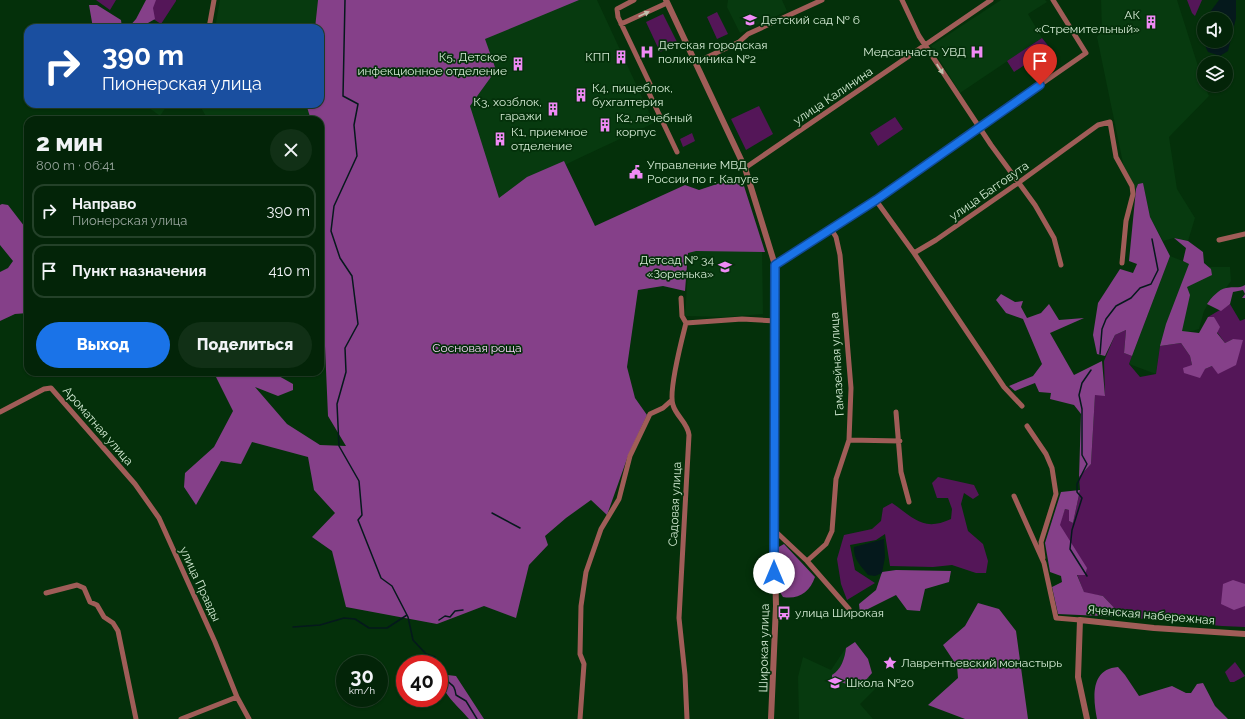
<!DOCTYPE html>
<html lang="ru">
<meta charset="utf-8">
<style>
body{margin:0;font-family:Raleway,sans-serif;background:#113016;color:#f1f3f6;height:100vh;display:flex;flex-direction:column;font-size:15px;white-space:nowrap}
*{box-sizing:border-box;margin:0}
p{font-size:13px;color:#97a49c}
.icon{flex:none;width:22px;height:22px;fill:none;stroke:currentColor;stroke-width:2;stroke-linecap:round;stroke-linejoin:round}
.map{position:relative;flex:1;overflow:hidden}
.details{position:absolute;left:24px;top:116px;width:300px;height:260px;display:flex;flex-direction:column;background:#032408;border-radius:12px;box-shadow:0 1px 3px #0004,0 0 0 1px #244129}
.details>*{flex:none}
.hud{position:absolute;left:24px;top:24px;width:300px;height:84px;border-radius:12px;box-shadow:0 1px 3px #0004,0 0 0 1px #244129;background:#1a4fa0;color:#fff;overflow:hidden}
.tools{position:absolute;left:1197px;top:12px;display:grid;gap:8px}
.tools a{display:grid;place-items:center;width:36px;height:36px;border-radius:50%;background:#032408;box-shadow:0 1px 3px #0004,0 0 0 1px #244129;font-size:20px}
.speed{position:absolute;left:336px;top:655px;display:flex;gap:8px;font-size:20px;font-weight:700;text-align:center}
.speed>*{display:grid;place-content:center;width:52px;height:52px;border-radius:50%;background:#032408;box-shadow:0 1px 3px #0004,0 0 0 1px #244129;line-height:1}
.speed small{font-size:10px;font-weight:400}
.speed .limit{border:6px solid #d22;background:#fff;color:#111}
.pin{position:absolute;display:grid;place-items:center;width:34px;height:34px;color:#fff;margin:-41px -17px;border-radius:50% 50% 50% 0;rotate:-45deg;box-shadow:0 0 4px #0007}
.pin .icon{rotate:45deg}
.me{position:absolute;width:44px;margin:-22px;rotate:0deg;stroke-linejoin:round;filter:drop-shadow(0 0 3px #0008)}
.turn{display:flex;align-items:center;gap:14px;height:84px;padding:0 12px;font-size:18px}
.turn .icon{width:52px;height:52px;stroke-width:2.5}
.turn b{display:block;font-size:28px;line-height:34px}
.round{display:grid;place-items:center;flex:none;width:42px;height:42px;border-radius:21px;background:#113016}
.summary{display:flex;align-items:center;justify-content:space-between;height:68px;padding:0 12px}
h1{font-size:24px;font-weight:800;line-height:30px}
.cta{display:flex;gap:8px;margin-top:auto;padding:8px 12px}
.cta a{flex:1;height:46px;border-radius:24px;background:#1a73e8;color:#fff;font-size:16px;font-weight:800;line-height:46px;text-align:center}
.cta a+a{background:#113016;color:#f1f3f6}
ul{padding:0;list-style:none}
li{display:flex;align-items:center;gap:12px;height:54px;margin:0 8px 6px;padding:0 4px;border:2px solid #244129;border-radius:12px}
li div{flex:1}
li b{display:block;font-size:15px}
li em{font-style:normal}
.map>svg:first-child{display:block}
.built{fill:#073a0f}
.green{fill:#541658}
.forest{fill:#854089}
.water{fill:#05191c}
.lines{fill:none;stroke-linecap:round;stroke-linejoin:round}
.stream{stroke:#05191c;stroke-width:1.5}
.minor{stroke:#a05d58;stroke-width:5}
.tertiary{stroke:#a05d58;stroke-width:6}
.oneway{fill:#c3bfad}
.route-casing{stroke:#114b97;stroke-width:10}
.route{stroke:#1a73e8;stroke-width:7}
.labels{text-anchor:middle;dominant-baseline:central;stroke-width:3.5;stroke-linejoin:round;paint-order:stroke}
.poi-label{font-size:12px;fill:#d2e9d2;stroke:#04300a;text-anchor:start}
.street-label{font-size:12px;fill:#d2e9d2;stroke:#04300a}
.park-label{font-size:12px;fill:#f7d1f8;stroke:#04300a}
</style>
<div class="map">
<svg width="1245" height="719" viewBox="0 0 1245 719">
<rect width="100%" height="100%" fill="#04300a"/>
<path class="built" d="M220,0h98l-3,28h-100z
M449,0h148l57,123 -79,37 -80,41 -36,-105z
M728,0h54l5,11 -47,22 -13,-26z
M1001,0h44l2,2 -19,12 14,24 -82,55 -29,-47z
M1101,0h76l27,85 5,11 -40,41 8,52 18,29 -7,23 -14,-3 -11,3 -13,-24 -7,-33h-5l-2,5 -12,-21 -27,-131 5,-6z
M144,104h24l-8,12z
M199,104h107l5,16h-103z
M691,224l71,23 1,67 -38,3 -40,-1z
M1170,256l28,11h32l1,14 -5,7 -14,9 -8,14 -5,18 -11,3 -28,14 -4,28 -27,-10z
M847,646l29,42 -16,16 13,15h-74l-1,-42 5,-20 28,13z"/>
<path class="green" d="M96,0h20l-6,10z
M147,0h29v1l-15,23 -20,-13z
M1187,0h15l-7,16 -3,-3z
M717,12l11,22 -11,5 -10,-22z
M663,14l15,30 -18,8 -14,-30z
M1042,38l8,10 -36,24 -7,-11z
M759,106l14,28 -27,16 -15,-31z
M895,117l8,12 -25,17 -8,-13z
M692,133l3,8 -12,6 -3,-8z
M1230,304l10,17 5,-2v308l-23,-1 -99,-9 -20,-21 -19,-3 -25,-68 6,-16 4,1v11l4,2 7,-33 -1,-13 12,-13 4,-70 10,1 -1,-34 11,-26 11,-5 -2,23 8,3 -3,8 11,13 16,-3 4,-28 21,-3 9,13 2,9 13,4 7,-3 21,-27 -8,4 -8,-11 -3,-15h-6z
M938,477l36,8 5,10 -6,4 -9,-6 -3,11 7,27 15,13 5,17 -2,12h-10l-24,-8 -19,2 -43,-1 -5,-32 -9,6 -26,5 5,25 20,13 -28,17 -6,-16 -4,-25 7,-24 28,-6 9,-8 2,-13 9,-5c22,15 31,29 59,16l1,-10 -4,-11h-11l-5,-15z
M1235,662l10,14 -11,6h-4l-5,-10z"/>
<path class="forest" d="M146,0h10l-3,8 2,11 -7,4 -2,5h-18l8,-9z
M318,0h261l-94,39 11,31 -26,36 29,92 28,-21 37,-16 31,65 90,-41 14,5 36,-12 9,8 21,66 -69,-1 -8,2 -3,38 -22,-5 -25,4 -11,77 8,31 12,17 -19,41 -21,59 -16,-15 -25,18 -21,18 3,9 -19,20 -13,53 -32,-12 -47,18 -91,-17 -14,-56 -20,-14 23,-24 -21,-23 -6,-33 -56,-15 -11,22 -20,-3 -25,44 -12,-18 1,-14 29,-26 19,-36 -18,-36 -39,-3h90l11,3 16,9v6l-15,6 -23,-9 32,37 33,21 26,1 -18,-30 -6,-140 -2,3v-159h-9l-5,-16h14v-76h-5z
M89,5h8l24,15 1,8h2h-31z
M1143,183l7,34 20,39 -38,100 -8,-3 2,-23 -11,5 -10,21 -8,-2 -4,-19 5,-32 22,-34 13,4 4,-9 -8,-3 7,-72 2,-5z
M2,204l6,1 20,26v82l-13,1 -15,7v-49l8,-4 5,-7 -13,-16v-40z
M1174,238l14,3 15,11 1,11 7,6 1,6 -25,12 3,8 -8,36 17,2 9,-16h6l6,10 -3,6 8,10 8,-4 10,1 -7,25 -18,9 -6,-8 -7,3 -5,9 -16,-5 -1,-5 9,-3 -2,-9 -9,-13 -21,3 6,-22 23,-60 -6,-3 3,-13z
M1245,285v13h-3l3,-4 -2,-4 -10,2 -3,12 -9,7 -14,-7c4,-6 12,-15 19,-16 8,-2 12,1 19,-3z
M1001,294l14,8 8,-1 -2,6 6,11 14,-5 8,-9 10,16 25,-2 -34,15 24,42 28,-14 3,35 -10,-1 -4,69 -12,13 2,-63 -7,-9 -24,-6 1,-6 -12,-1 -4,-9 -20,8 -6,-5 24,-10 9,-12 -19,-45 -17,-6 -10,-13z
M1080,490l-7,33 -4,-2v-11l-4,-1 -5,16 27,43 -2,7h-8l7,17 19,4 20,21 -65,-3 -6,-27 10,-5 -1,-6 -11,-4 -5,-29 16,-51z
M784,544l31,33c-5,15 -17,23 -32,20l-5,-8 6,-4 -1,-27 -5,-6 -1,-4z
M896,570l55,1 -2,11 -24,7 -5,22 -13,-1 -11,-15 -36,18 -1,-9 17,-14 6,-18z
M1233,580l12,4v22l-11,4 -13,-6 2,-20z
M978,603l21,6 17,22 12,88h-63l-37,-14 30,-27 -1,-12 -14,-21 22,-19z
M855,642l13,17 4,14 -14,16 -26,-11v-3c9,-5 13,-17 14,-27z
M1118,667l7,8 14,21 33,-10 14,7h5l6,-9 6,-1 12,23 13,13h-131c-4,-21 -7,-50 21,-52z
M439,674l17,2 28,43h-15c-10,-12 -30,-28 -30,-45z"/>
<path class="water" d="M1219,0h17v18l-8,33 -8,5 -12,-4 -7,-16 3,-14v19h22v-22h-21z
M884,539l1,18 -3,16 -7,3 -7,-1c-7,-9 -15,-16 -14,-28z"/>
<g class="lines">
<path class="stream" d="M345,0l-2,96 15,8 -4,21 3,31 -23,50 -3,25 9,27 12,18 6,48 -13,24 1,24 -9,32 2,42 20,35 3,34 -4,5 23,58 11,8 16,31 5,23 13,14 9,3 1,7
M1100,354l2,-25 4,-10 10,-13 15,-8 9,-10 11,-4 7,-14 -6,-31
M492,513l28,15
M1087,576l-17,-27 2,-19 10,-32 -5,-6v-8l10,-20 -5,-9v-46l-3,-14 3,-12 9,-13
M439,620l6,-4 5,1 5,-6 8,-1
M293,627l27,-2 24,-7 11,1 14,9h18l20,-13
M439,667c5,4 4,7 7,12 5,8 8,3 10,16l10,6 11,18"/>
<path class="minor" d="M634,0l-17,9 1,8 32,67 -1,9 28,59
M902,0l17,36 72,109 44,60 19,33 7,27
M621,24l46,-21
M209,28l5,-28
M695,63l44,-21 9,-8 74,-34
M745,168l246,-168
M875,199l39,54 90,134 18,19
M1219,240l26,-6
M914,253l22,-13 82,-57 80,-58 12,-3 6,35 16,29 1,8 -7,27 -4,42
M775,265l100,-66 211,-146 -33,-53
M681,298l1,18 4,7c-4,16 -18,68 -13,82 3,11 15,18 16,30l-10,183 6,57 2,44
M686,323l56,-4 34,2
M0,412l44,-23 7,-1 84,96 24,34 56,124 22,55 12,22
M896,412l5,60 8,30
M1027,426l19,28 6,14 4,26 -15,48 2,16
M849,440l51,1
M1014,496l30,67 12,55 24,2
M774,530l33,31 42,48
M807,561l19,-17 6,-13 4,-52 13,-39 2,-52 -11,-133 -4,-18 -5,-8
M46,593l31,-8 7,3 6,14 7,3 7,12 9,6 5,8 18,88
M181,719l56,-22
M580,719l4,-55 -4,-10 1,-48 5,-34 15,-43 18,-30 11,-43 20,-42 13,-6 9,-8"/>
<path class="tertiary" d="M666,0l79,168 30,97 -1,265 2,76 -5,113
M1087,719l-9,-42 2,-57 74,8 91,6"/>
</g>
<defs><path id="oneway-solid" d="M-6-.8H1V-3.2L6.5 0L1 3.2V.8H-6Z"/></defs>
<g class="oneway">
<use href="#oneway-solid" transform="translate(644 14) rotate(-24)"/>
<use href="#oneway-solid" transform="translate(940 69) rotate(57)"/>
</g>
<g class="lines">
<g class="route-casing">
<path id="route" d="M774,573l1,-308 101,-65 164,-115"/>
</g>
<use href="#route" class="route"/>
</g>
<defs>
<g id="school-bare" transform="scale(1.08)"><path d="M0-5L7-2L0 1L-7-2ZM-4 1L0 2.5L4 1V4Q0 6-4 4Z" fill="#f08bf6" stroke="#04300a" stroke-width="2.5" paint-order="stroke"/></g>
<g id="building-bare" transform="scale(1.08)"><path d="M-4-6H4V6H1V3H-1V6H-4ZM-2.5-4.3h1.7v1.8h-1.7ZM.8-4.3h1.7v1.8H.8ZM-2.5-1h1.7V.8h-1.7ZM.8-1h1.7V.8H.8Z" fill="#f08bf6" stroke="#04300a" stroke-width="2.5" paint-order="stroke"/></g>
<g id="hospital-bare" transform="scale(1.08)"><path d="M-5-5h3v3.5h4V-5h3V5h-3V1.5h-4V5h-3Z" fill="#f08bf6" stroke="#04300a" stroke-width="2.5" paint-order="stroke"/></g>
<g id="civic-bare" transform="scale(1.08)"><path d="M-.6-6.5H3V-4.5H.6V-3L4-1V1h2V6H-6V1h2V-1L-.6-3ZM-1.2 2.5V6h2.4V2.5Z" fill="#f08bf6" stroke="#04300a" stroke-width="2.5" paint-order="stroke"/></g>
<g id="bus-bare" transform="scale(1.08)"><path d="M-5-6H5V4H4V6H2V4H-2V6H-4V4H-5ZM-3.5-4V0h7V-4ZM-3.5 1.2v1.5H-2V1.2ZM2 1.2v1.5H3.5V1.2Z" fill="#f08bf6" stroke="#04300a" stroke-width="2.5" paint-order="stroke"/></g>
<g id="sight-bare" transform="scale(1.08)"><path d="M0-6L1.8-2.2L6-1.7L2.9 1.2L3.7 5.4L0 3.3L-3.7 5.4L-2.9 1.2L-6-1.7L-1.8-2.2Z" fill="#f08bf6" stroke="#04300a" stroke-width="2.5" paint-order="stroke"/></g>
</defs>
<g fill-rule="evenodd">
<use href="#school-bare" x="750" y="20"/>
<use href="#building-bare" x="1151" y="22"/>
<use href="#hospital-bare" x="647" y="52"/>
<use href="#hospital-bare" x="977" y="52"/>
<use href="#building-bare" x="621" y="57"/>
<use href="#building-bare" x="518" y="64"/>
<use href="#building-bare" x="581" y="95"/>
<use href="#building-bare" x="553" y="109"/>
<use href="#building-bare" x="605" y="125"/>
<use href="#building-bare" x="500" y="139"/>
<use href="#civic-bare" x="636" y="172"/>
<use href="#school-bare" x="725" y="267"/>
<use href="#bus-bare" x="784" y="613"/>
<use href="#sight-bare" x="890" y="663"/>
<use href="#school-bare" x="835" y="683"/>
</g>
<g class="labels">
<g class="poi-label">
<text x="1140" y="15" text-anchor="end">АК<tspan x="1140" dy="14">«Стремительный»</tspan></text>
<text x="761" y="20">Детский сад № 6</text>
<text x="658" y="45">Детская городская<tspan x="658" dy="14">поликлиника №2</tspan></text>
<text x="966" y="52" text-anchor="end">Медсанчасть УВД</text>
<text x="507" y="57" text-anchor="end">К5, Детское<tspan x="507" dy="14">инфекционное отделение</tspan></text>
<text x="610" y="57" text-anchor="end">КПП</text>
<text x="592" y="88">К4, пищеблок,<tspan x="592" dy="14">бухгалтерия</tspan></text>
<text x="542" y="102" text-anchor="end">К3, хозблок,<tspan x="542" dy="14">гаражи</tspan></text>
<text x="616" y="118">К2, лечебный<tspan x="616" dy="14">корпус</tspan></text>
<text x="511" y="132">К1, приемное<tspan x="511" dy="14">отделение</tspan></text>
<text x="647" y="165">Управление МВД<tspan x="647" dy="14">России по г. Калуге</tspan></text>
<text x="714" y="260" text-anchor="end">Детсад № 34<tspan x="714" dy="14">«Зоренька»</tspan></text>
<text x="795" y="613">улица Широкая</text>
<text x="901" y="663">Лаврентьевский монастырь</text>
<text x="846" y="683">Школа №20</text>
</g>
<g class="street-label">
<text transform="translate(833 96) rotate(-34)">улица Калинина</text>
<text transform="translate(989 191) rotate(-35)">улица Багговута</text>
<text transform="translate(837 364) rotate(-93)">Гамазейная улица</text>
<text transform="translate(98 426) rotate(49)">Ароматная улица</text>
<text transform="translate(675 504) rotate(-87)">Садовая улица</text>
<text transform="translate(200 584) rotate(65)">улица Правды</text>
<text transform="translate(1151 615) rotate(5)">Яченская набережная</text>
<text transform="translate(764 648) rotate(-89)">Широкая улица</text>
</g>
<g class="park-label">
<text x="477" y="348">Сосновая роща</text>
</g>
</g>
</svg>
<div class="tools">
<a><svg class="icon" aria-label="sound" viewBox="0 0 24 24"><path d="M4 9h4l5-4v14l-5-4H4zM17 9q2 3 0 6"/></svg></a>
<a><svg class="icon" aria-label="layers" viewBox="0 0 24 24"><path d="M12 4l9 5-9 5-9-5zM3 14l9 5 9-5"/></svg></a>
</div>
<div class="speed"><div>30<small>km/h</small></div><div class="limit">40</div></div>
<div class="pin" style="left:1040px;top:85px;background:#d93025"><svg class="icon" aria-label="arrive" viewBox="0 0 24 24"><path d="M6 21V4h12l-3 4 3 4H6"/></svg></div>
<svg class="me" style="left:774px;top:573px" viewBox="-20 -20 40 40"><circle r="19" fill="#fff"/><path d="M0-13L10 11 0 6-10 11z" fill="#1a73e8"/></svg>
<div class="hud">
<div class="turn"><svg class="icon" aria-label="right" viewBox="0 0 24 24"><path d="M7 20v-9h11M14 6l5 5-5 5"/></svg><div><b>390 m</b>Пионерская улица</div></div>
</div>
<section class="details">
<div class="summary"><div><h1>2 мин</h1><p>800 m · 06:41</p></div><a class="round"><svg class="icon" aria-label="close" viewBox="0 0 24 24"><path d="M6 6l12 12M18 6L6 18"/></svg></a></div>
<ul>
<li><svg class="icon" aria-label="right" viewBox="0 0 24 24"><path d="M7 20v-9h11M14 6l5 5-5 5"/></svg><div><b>Направо</b><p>Пионерская улица</p></div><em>390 m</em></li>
<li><svg class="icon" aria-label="arrive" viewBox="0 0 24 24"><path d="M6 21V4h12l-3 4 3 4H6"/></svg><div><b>Пункт назначения</b></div><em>410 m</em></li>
</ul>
<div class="cta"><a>Выход</a><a>Поделиться</a></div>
</section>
</div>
